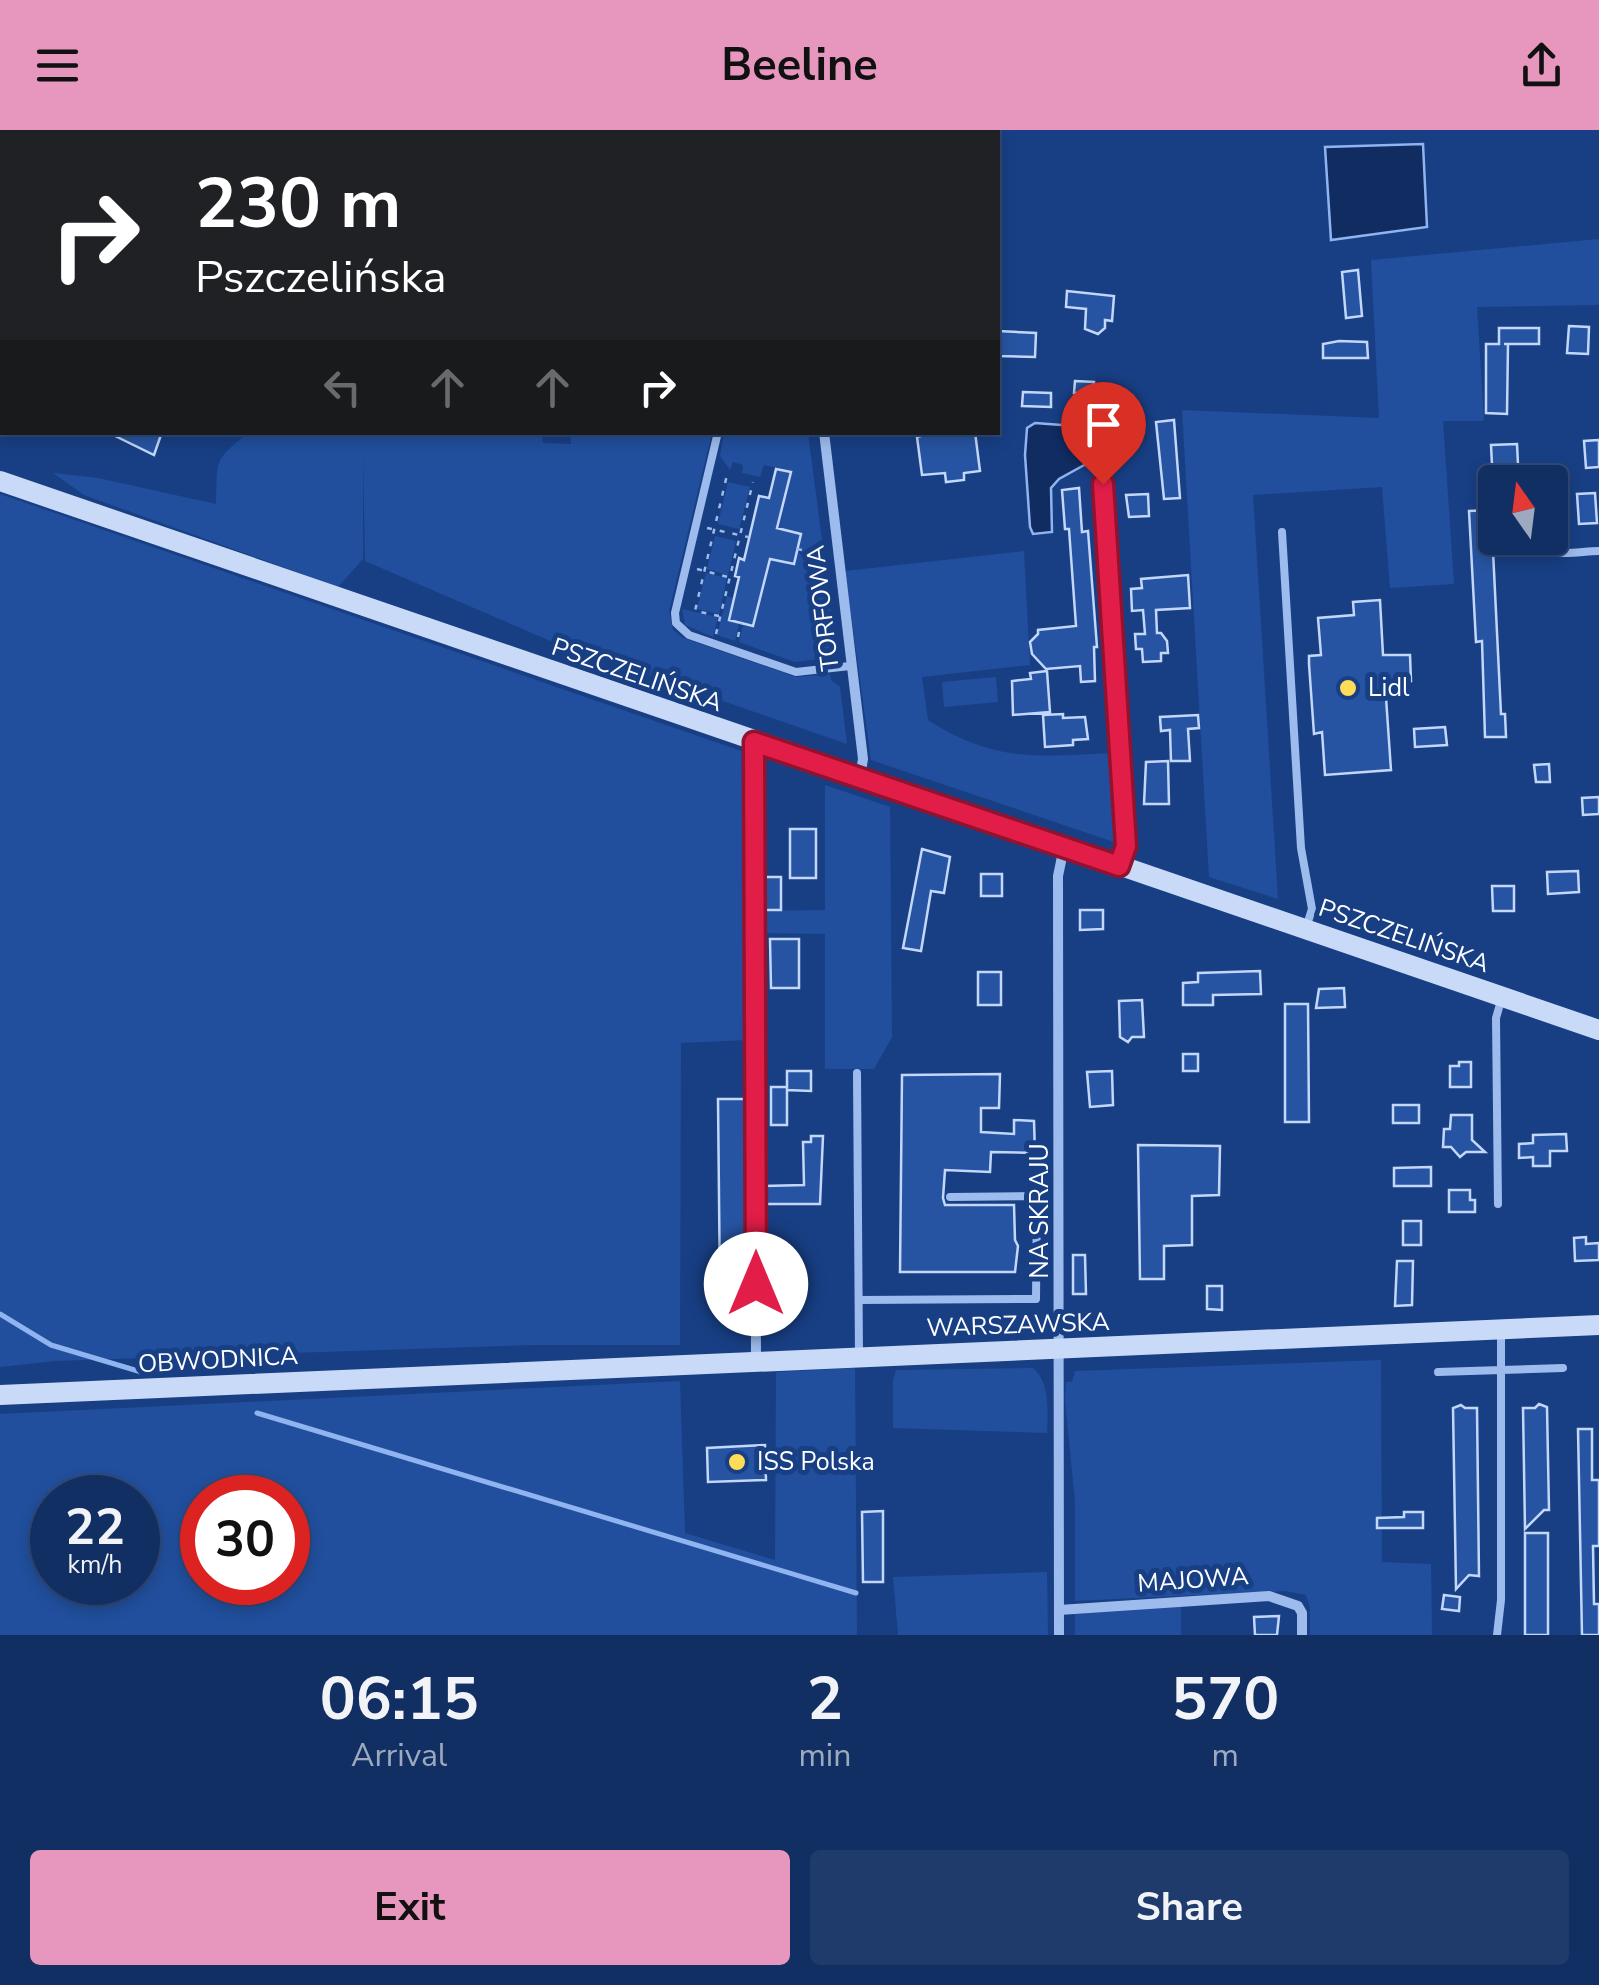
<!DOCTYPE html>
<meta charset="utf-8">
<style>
body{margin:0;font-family:"Nunito Sans",sans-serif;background:#1f3b6c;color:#f1f3f6;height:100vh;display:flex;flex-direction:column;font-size:38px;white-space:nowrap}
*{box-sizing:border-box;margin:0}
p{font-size:32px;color:#9ca9be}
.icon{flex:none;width:55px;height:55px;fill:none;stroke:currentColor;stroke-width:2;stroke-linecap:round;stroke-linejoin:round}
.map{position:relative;height:1505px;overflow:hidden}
.panel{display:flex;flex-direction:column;background:#122f63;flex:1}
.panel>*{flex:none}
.banner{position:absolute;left:0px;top:0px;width:1000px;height:305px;box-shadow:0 5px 15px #0003,0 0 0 2px #314a78;background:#202124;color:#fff;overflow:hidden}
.needle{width:65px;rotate:346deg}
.buttons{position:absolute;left:1478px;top:335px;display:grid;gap:20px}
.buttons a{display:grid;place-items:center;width:90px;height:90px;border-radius:10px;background:#122f63;box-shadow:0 5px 15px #0003,0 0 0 2px #314a78;font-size:50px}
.speed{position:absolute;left:30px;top:1345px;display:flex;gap:20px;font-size:50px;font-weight:700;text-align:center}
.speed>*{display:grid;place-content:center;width:130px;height:130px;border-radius:50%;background:#122f63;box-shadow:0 5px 15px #0003,0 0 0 2px #314a78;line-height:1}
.speed small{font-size:25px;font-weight:400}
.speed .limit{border:15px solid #d22;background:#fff;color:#111}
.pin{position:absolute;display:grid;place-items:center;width:85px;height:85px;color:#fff;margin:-102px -42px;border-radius:50% 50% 50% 0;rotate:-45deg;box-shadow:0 0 10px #0007}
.pin .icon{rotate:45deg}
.me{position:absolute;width:110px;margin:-55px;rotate:0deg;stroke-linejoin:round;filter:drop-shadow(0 0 8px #0008)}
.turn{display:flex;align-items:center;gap:35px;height:210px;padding:0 30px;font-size:45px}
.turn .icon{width:130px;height:130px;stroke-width:2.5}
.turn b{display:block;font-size:70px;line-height:85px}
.lanes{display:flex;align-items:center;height:95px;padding:0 30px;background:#0003;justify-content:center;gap:50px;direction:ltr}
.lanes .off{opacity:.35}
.eta{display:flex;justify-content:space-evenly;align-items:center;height:170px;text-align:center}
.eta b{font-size:60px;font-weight:700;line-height:70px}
.primary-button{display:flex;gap:20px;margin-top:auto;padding:20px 30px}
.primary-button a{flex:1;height:115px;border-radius:10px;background:#e797bd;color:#111;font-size:40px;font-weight:700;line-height:115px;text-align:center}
.primary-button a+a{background:#1f3b6c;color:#f1f3f6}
header{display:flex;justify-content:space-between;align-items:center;height:130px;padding:0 30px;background:#e797bd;color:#111;font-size:45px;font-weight:700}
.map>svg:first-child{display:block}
.green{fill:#214f9d;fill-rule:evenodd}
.water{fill:#102c61;stroke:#8fb4ef;stroke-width:2.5}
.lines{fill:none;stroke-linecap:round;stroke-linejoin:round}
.stream{stroke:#8fb4ef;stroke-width:5}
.building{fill:#2754a2;stroke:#c2d7f9;stroke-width:2.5}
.path{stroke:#9dbbec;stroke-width:2.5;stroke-dasharray:5 8;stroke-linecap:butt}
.service{stroke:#9dbbec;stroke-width:8}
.minor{stroke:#9dbbec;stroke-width:10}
.secondary{stroke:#c9daf9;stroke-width:20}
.route-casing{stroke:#92132f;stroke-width:25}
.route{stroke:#e11d48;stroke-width:18}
.poi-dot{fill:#ffdc58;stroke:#183f84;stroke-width:4}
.labels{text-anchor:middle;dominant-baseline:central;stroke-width:10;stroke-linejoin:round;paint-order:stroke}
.street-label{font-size:25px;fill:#fff;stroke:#183f84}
.poi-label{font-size:25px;fill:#fff;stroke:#183f84;text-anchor:start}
</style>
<header><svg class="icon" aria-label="menu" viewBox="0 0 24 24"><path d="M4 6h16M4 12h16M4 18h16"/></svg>Beeline<svg class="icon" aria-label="share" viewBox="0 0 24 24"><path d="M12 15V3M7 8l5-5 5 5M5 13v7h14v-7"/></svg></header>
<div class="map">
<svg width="1599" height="1505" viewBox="0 0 1599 1505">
<rect width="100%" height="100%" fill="#183f84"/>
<path class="green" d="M232,0h291v2h-290z
M613,0h178v2h-179z
M1599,109v66l-122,2 7,114h-41l11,163 -64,4 -8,-101 -129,8 25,404 -69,-22 -27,-467 197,8 -8,-158z
M542,302l1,11 28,1 -1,-11h142l-43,178 4,19 10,8 113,39 34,-3 1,6 9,7 7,57 -299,-104 -183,-79 -2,-106v104l-25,28 -254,-92 -31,-22 45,5 118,26c2,-44 -4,-42 32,-71z
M724,303h84l19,145h-4l-24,-30 3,-15 -23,-5 13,-57 -28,-6 -4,12 -18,-4 1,-8 -10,-3 -3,8 -10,-14z
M728,352l22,5 -11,42 -21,-5z
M0,364l747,259v287l-66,3 -1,302h-148l-477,16 -55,6z
M715,406l21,5 -8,34 -21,-6z
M798,421l23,31 6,-1 8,67 -8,10 -32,4 -56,-20 4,-17 11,2 17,-67 23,6z
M1024,421l6,114 -108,12 6,43c66,42 108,37 183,33l6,90 -246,-83 -26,-189z
M706,443l21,5 -8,36 -22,-5z
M727,466l6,2 -5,23 11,3 -4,17 -18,-6z
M682,479l36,8 -5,20 -28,-12z
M996,547l2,25 -54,5 -2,-25z
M825,655l65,22 2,230 -18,32h-49v-135l-65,-1 1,-22 64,-1z
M1381,1230l1,202 49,2 1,71h-122v-28l-4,-12 -21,-4 -210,10v-99l-10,-103 1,-17h6l3,-11z
M855,1238l2,267h-857v-221l680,-33 5,152 90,27 1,-188zM52,1368h86v84h-86zM202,1368h86v84h-86z
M1033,1238c17,14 15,44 14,65l-154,-5v-48l3,-10z
M1047,1442l1,63h-150l-5,-58z
M1181,1475v30h-106v-21z"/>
<path class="water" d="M1423,14l4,83 -96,13 -6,-93z
M1035,293l40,3 15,12 1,8 -5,18 -27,15 -8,9 1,44 -19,2 -3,-7 -5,-72 2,-27z"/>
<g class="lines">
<path class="stream" d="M0,1184l51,31 97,29
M257,1283l599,180"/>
</g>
<path class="building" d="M1358,140l4,46 -16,2 -4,-46z
M1067,161l47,5 -2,25 -7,-1v8l-7,6 -13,-5 1,-20 -20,-2z
M1569,196l20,1 -1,27 -21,-1z
M1499,198h40v16h-35h4l-1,70 -21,-1v-69h13z
M998,201l38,2 -1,24 -37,-1z
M1339,211l28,1 1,16h-45v-14z
M1075,251l19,1 -1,11h-19z
M1023,262l28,1v14l-29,-1z
M1174,290l6,78 -16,1 -8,-77z
M107,302h55l-8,23z
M936,302h39l5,39 -16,2v7l-18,2 -1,-9 -23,2 -5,-38z
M1599,310v27l-13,1 -2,-27z
M1517,314l1,20 -26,1 -1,-20z
M776,339l15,3 -14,56 24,6 -7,30 -24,-5 -17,67 -24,-6 10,-43 -4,-1 4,-18 5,2 15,-64 10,2z
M1079,358l3,44 6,-1 9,116h-3l1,34 -14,1 -1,-16 -34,3 -14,-15 -2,-12 8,-8v-4l38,-4 -7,-97h-4l-3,-39z
M1595,363l2,30 -18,1 -2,-30z
M1148,364l1,22 -20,1 -3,-22z
M1491,380l10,204h4l1,23h-21l-3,-96 -6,1 -7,-131z
M1188,445l2,33 -34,2 1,23h4l6,8 1,12h-7v8l-18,1 -1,-13h-6l-1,-15h10l-2,-24 -11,1 -1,-22 11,-1 -1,-9z
M1380,470l3,55h27l1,26 -26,2 6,87 -66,5 -3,-43 -8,2 -5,-70v-8l12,-1 -3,-37 36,-3 -1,-13z
M1047,541l3,41 -37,3 -1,-34 19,-2 -1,-6z
M1063,584v4l22,-1 3,22 -15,1v5l-28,2 -2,-32z
M1198,585l1,13 -11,1 2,32h-19l-1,-31 -9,1 -1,-14z
M1445,597l2,18 -32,2 -1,-18z
M1168,631l1,43h-25l2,-42z
M1549,634l1,18h-14l-2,-17z
M1599,667v17l-16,1 -1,-17z
M790,699h26v49h-26z
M922,719l28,8 -6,36 -13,-2 -10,60 -18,-3z
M1578,741l1,21 -31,2 -1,-22z
M981,744h21v22h-21z
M764,747h17v33h-17z
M1492,756h22v25h-21z
M1080,780h23v19l-23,1z
M770,809h29v49h-28z
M1260,841l1,23 -48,1v10h-30v-22l15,-1v-9z
M978,842h23v33h-23z
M1344,858l1,19 -29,1 3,-19z
M1142,870l2,37h-12l-4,5 -8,-5 -1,-36z
M1285,874h23l1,118h-24z
M1183,924h15v17h-15z
M1459,932h12v25h-21v-21h9z
M787,941h24v20l-24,-1z
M1112,941l1,34 -23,2 -3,-35z
M1000,944l-1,34h-18v24l33,2v-14l20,1 1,32 -44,-1 -1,20 -45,-2 -2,28 2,7h69l1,35 3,6 -3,26h-115l2,-197z
M771,957h16v38h-16z
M718,969h28l1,194h-27z
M1393,975h26v18h-26z
M1451,985h21v25l13,12h-19l-6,5 -9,-10h-8l1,-18h6z
M1566,1004l1,17h-17v15h-17v-9l-14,1v-14l14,-1v-8z
M811,1006h12l-3,68h-56v-18l40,-1 -1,-43h8z
M1138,1015l82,1 -1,49 -27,1v49l-28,1v33h-24z
M1431,1037v19h-37v-18z
M1449,1060h21v10h5v12h-26z
M1403,1091h18v24h-18z
M1586,1107v7l13,-1v17l-24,1 -1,-23z
M1073,1125h12l1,39h-13z
M1397,1131h16l-1,44 -17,1z
M1207,1156h15v24l-15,-1z
M1539,1274l8,3 2,103h-5l-19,19 -2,-121h12z
M1461,1275l4,3h12l2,168 -10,-1 -13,14 -3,-181z
M1578,1299h14v51h7v66h-6l1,58h5v31h-17z
M765,1315l1,35 -58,2 -1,-34z
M883,1381v71h-20l-1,-70z
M1404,1382h19v16h-46v-10l27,-1z
M1525,1403h23v102h-23z
M1444,1465l16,2 -1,14 -17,-2z
M1279,1486l-2,19h-22l-1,-18z"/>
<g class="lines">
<path class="path" d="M707,398l41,9
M797,419l5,1 20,31 7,-1
M697,439l31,8
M719,486l-24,-5 32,-136
M716,504l37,-152
M738,507l3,-14"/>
<path class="service" d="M204,2l1,-2
M0,291l2,-2
M718,302l-43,181 1,10 13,12 107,37 54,-6
M1282,402l19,316 11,61 -6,19
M1532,408c11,23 45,13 67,13
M857,943l2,284
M1498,1074l-2,-186 6,-21
M859,1170l177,-1 1,-103 -87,1
M1438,1242l125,-4
M1497,1505l4,-35v-270"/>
<path class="minor" d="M801,0v2
M824,302l39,327 -3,18
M1103,354l22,357 -6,24
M754,612l2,619
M1059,1480l210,-14 29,10 4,7v22
M1059,1505l-1,-759 6,-29"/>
<path class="secondary" d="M0,351l1599,549
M0,1265l1599,-70"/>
</g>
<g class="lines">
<g class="route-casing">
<path id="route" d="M756,1154l-2,-542 365,124 7,-20 -23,-362"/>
</g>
<use href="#route" class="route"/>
</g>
<g class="poi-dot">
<circle cx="1348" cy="558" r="10"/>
<circle cx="737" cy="1332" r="10"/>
</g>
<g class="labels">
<g class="street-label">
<text transform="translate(823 478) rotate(-97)">TORFOWA</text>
<text transform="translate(637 545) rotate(19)">PSZCZELIŃSKA</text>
<text transform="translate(1404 806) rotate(19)">PSZCZELIŃSKA</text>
<text transform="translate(1040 1081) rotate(-90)">NA SKRAJU</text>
<text transform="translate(1018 1195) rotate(-2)">WARSZAWSKA</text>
<text transform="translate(218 1230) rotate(-3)">OBWODNICA</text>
<text transform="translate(1193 1450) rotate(-4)">MAJOWA</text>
</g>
<g class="poi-label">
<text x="1368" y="558">Lidl</text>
<text x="757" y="1332">ISS Polska</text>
</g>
</g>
</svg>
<div class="buttons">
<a><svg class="needle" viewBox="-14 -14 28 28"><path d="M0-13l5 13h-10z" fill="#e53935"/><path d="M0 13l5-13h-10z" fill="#9ca9be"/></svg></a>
</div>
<div class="speed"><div>22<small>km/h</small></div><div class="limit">30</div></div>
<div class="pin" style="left:1103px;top:354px;background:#d93025"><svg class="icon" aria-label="arrive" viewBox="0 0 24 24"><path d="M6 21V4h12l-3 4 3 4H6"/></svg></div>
<svg class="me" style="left:756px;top:1154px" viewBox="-20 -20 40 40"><circle r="19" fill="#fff"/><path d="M0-13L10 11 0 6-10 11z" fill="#e11d48"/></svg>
<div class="banner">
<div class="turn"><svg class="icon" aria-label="right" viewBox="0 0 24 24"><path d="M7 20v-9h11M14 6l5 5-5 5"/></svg><div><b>230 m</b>Pszczelińska</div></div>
<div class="lanes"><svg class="icon off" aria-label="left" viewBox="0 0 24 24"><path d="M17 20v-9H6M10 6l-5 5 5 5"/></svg><svg class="icon off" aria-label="ahead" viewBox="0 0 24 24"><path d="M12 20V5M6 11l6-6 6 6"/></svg><svg class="icon off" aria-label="ahead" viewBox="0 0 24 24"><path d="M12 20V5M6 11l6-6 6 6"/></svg><svg class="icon" aria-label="right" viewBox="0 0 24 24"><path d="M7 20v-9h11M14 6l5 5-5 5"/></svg></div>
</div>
</div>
<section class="panel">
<div class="eta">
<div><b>06:15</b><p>Arrival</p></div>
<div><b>2</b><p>min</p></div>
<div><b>570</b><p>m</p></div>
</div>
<div class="primary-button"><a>Exit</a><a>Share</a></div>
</section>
